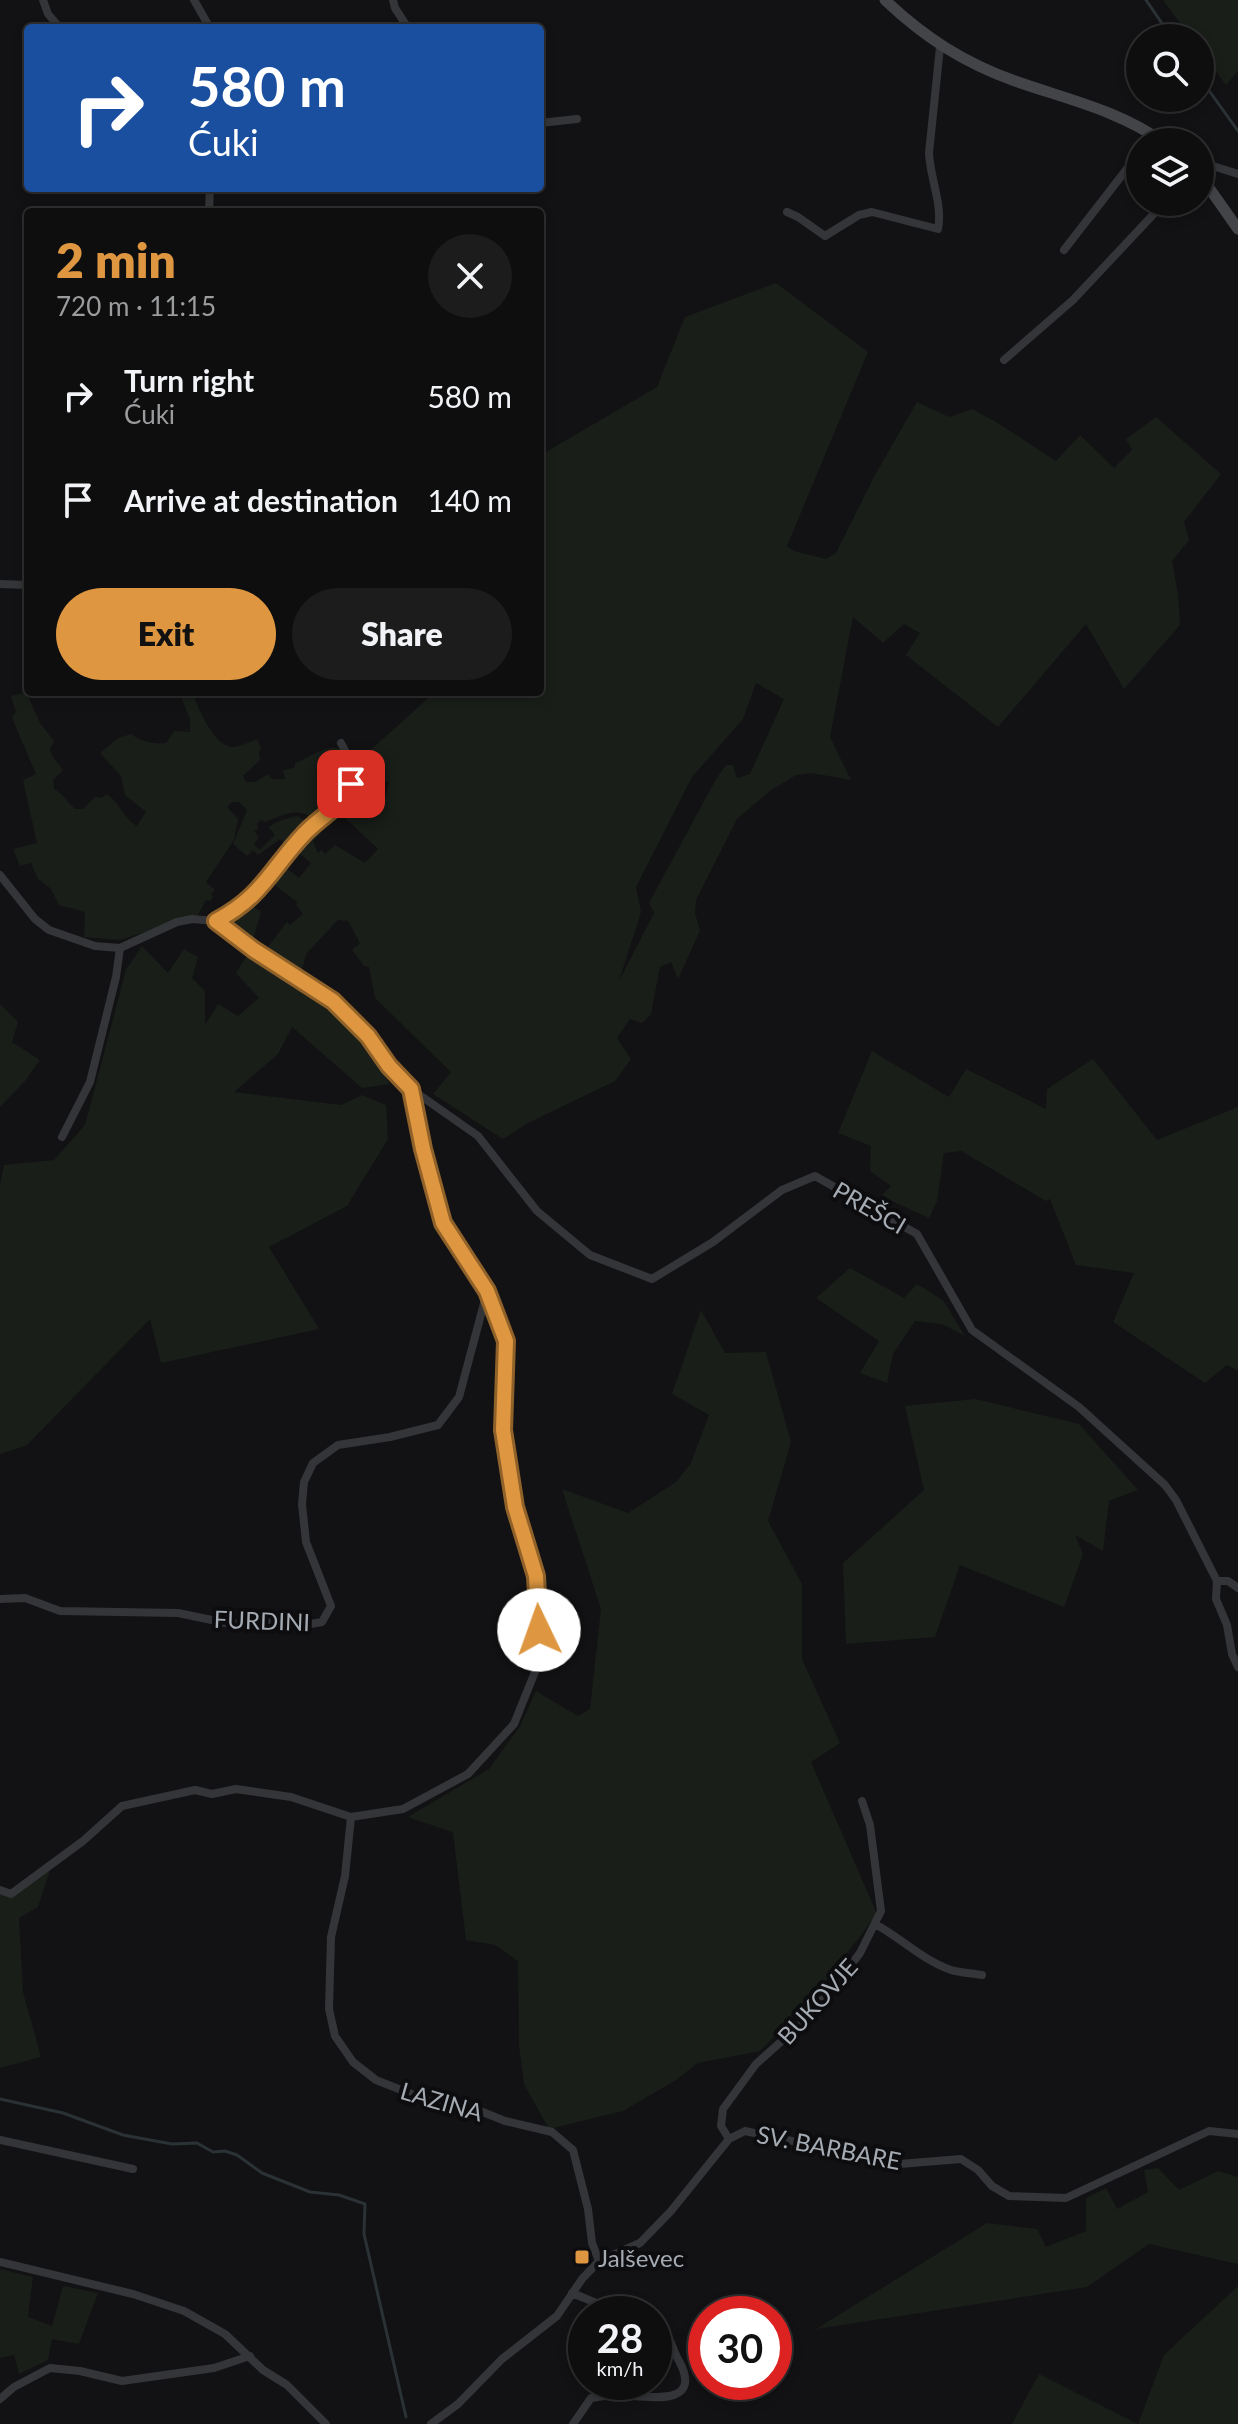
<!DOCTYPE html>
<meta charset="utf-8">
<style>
body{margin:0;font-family:Lato,sans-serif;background:#1c1c1d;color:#f1f3f6;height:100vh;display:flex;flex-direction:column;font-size:30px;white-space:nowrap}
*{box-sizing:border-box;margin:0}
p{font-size:26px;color:#9b9c9e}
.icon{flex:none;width:44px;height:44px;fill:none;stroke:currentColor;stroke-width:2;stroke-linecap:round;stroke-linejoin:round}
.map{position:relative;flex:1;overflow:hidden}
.details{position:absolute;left:24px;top:208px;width:520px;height:488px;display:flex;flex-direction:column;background:#0e0e0f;border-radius:8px;box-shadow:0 4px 12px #0003,0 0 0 2px #2e2e2f}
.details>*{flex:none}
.hud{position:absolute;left:24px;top:24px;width:520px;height:168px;border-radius:8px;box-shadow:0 4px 12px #0003,0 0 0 2px #2e2e2f;background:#1a4fa0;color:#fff;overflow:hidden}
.tools{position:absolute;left:1126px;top:24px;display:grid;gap:16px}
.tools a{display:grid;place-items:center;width:88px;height:88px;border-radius:50%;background:#0e0e0f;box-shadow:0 4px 12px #0003,0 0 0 2px #2e2e2f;font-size:40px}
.speed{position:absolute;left:568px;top:2296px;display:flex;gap:16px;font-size:40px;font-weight:700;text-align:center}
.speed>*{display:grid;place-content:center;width:104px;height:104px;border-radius:50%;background:#0e0e0f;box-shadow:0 4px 12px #0003,0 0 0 2px #2e2e2f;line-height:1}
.speed small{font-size:20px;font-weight:400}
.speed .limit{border:12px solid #d22;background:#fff;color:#111}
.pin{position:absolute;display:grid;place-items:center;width:68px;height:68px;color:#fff;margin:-34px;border-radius:16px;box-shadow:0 4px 12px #0006}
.me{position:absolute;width:88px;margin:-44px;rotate:357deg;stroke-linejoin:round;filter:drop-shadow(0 0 6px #0008)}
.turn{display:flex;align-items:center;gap:28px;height:168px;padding:0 32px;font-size:36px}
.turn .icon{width:104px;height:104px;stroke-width:2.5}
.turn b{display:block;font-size:56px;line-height:68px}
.round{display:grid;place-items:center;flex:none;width:84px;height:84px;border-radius:42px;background:#1c1c1d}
.summary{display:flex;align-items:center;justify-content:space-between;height:136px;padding:0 32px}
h1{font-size:48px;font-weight:800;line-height:60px;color:#de9740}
.button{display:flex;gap:16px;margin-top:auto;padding:16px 32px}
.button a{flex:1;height:92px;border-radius:48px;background:#de9740;color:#111;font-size:32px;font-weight:800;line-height:92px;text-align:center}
.button a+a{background:#1c1c1d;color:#f1f3f6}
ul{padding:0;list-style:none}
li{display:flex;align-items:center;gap:24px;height:104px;padding:0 32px}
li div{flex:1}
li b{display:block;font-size:30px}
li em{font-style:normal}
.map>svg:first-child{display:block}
.green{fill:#191e19;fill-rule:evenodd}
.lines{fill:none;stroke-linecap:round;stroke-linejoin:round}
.stream{stroke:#2a3236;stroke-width:3}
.street{stroke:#343538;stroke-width:8}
.secondary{stroke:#424448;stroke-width:11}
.route-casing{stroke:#90622a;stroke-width:20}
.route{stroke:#de9740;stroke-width:14}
.poi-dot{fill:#de9740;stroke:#0d0d0f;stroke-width:3}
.labels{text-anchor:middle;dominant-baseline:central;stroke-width:8;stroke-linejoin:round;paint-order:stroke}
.street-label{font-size:24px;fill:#a5abb3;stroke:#0d0d0f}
.poi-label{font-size:24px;fill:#a5abb3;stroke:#0d0d0f;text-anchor:start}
</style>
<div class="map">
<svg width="1238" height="2424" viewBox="0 0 1238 2424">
<rect width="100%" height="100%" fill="#121214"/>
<path class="green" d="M1163,0h75v71l-12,14 -26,-35v-12h-9z
M776,283l92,69 -81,194 7,5 32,8 10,-6 40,-80 41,-71 32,15 23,-8 24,13 60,39 24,-26 34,33 18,-18 -6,-11 30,-22 65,57 -37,48 5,18 -17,21 6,33 2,31 -56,64 -38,-65 -88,103 -92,-72 14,-22 -16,-9 -21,19 -30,-26 -23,120 21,43 -40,-7 -15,2 -26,16 -33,28 -41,81 -1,13 5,18 -22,48 -7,-17 -11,5 -9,47 -9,9 -12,-4 -13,19 14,21 -16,22 -89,43 -23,15 -70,-45 18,-22 -76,-74 -6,-31 -5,-1 -12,-16 8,-7 -12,-22 -10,-1 -32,34 -5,20 -37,-22 23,-30 3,3 13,-11 -7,-9 1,-3 -21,-16 -1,-12 6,-10 18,14 12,-15 -13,-11 -9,9 -3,-2 29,-28 6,2 -8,8 5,12 3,-3 4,4 10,-9 30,18 13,-14 -36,-34 8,-20 33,10 6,-23 -32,-6 -3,-11 81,-73h105v-229l6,-11 111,-65 28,-70zM756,683l28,16 -34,75 -13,4 -4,-13h-7l-10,14 -67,124 5,10 -35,68 22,-69 -5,-25 56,-110 51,-58z
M179,692h14c3,14 22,55 39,55 7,0 17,-5 25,-8l4,9 -2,5 1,7 -17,16 3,6h9l13,-8 4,5h13l-2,-8 12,-4v-4c11,-4 24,-13 36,-15 7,-1 12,2 14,9 11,33 -8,44 -30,64 -15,-16 -33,-6 -50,1l-5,-2 -3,4 1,6 -4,1 5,6 -5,8 6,5 15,-15 -7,-8 14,-7 15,-4 12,7 -20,25 -9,-9 -22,16 -5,-5 -6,6 -14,-12 14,-34 -8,-8h-7l-5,5 11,12 -4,21 -28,42 9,8 -4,4 2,3 -3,4 -4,-1 -8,15 -78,25 -36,-3 1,-25 -26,-7 -8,-16 -13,-10 -7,-16 -11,3 -7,-17 24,-6 -14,-63 13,-6 -24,-56 4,-6 -5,-16 12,-3 5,3 12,27 14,18 -4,8 3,8 10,13 -10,10 1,9c10,5 13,13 21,20h8l12,-12 6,1 6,-4c13,9 17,25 30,32l9,-14 -21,-17 -4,-19 -21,-23 18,-15 13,-4c10,7 22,11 35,9l8,-12 16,1v-13z
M249,903l12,9 -9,31 -29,-20z
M142,946l26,27 16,-24 14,8 -6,21 13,13v34l13,-21 20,12 21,-18 -23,-25 11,-18 102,68 41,61 -28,4 -70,-61 -14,27 -44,38 107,13 21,-10 24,10 2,34 -41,67 -78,41 50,82 -158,34 -11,-44 -123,126 -27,9v-269l4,-20 50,-5 31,-35 41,-155z
M0,1004l18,18 -6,20 28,18 -15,21 -25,26z
M872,1051l77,46 17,-28 80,40 1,-20 46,-30 64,81 81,-33v264l-11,-6 -22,18 -92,-61 21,-49 -58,-8 -26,-66 -4,2 -85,-50 -17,2 -7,48 -8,17 -48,-22 10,-10 -21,-15 1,-25 -33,-13z
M850,1268l54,30 13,-14 26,16 22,36 -23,-12 -27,-3 -22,33 -6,29 -27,-10 19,-32 -63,-43z
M701,1310l24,43 41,-1 25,90 -23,79 34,63v75l38,84 -29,19 66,152 -58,76 -59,61 -62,12 -22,17 -53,31 -74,18 -25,-45 -5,-39 -1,-84 -23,-16 -29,-5 -13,-108 -45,-15 81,-48 31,-43 16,-35 42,25 12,-7 11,-100 -39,-120 66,24 48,-31 15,-19 18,-48 -37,-21z
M975,1399l104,25 59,66 -29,11 -6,50 -28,-16 8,19 -19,53 -104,-42 -25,72 -89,7 -3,-81 81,-73 -19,-84z
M50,1870l-12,37 -19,11 4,74 18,65 -41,11v-176l12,5z
M1158,2168l21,22 39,-19 20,6v87l-89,-20 -62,43 -271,42 171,-106 50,6 9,18 40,-16v-33l20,-10 11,21 31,-17 -4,-22z
M0,2269l33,8 -5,40 24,9 11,-40 35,7 -19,51 -27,-5 -4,21 -29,14 -5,-19 -14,3z
M1238,2286v138h-226l27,-50 99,50 26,-69z"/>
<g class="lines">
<path class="stream" d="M1146,0l26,38
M1200,78l38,53
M0,2099l63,14 60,22 49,9 25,-1 16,9 12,-1 12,4 25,18 48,19 29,3 26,9 -1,30 42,183"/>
<path class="street" d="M43,0l5,14 12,14
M194,0l16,28
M393,0l2,8 13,20
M540,123l37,-4
M1200,162l38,12
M209,212l1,-24
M787,212l11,5 27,19 34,-21 13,-3 66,17c5,-24 -8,-51 -9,-76l11,-106
M1064,250l76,-98
M1004,360l69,-60 92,-98
M0,584l28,1
M0,875l35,44 14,11 46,16 25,2 57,-26 15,-3 24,2 38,29 79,51 35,35 21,30 22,23 67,47 59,75 53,44 62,24 61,-37 69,-52 33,-14 102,58 55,96 107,77 86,78 11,15 41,81 -1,18 11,26 5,29 6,13
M216,921l33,-21 46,-56 50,-47 6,-13 1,-12 -2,-12 -9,-17
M62,1137l28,-55 26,-105 4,-29
M1217,1581h11l10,7
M0,1599l25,-1 35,13 118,2 53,11 52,-3 22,4 17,-3 9,-16 -25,-64 -4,-38 2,-22 9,-19 25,-18 52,-8 48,-12 21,-28 28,-105
M351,1817l-6,59 -14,61 -2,72 6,27 18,26 23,18 58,23 29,1 42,17 47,11 21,18 15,59 4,34 7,18
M0,1890l11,4 72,-53 39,-35 73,-16 17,4 24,-5 55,8 60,20 52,-8 65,-35 46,-50 27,-67 -5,-81 -21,-69 -12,-77 3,-89 -19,-50 -44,-68 -20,-74 -12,-60
M875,1924c26,14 47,36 76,46 9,3 21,3 31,5
M729,2139l-8,-13 2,-17 33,-45 46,-41 35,-40 23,-30 21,-42 -11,-86 -8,-24
M0,2140l133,29
M0,2262l133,32 51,17 41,23 38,36 24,15 39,39
M572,2293l51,21
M0,2399l14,-12 36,-19 30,3 42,10 92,-13 36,-12
M431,2424l27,-20 44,-45 55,-43 25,-37 17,-18 41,-18 31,-32 58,-72 16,-8 155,33 61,-5 17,11 14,16 17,10 57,2 143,-67 29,3
M573,2424l18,-26c10,-1 21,-4 32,-3 27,2 82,12 55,-36 -8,-15 -8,-28 -24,-35"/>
<path class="secondary" d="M885,0c39,37 79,63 130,81 51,18 103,29 148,61
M1200,175l38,54"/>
</g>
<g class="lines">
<g class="route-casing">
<path id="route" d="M351,784c-10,24 -30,32 -47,50 -33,35 -42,63 -88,87l38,29 79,51 35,35 21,30 22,23 12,60 20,74 44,68 19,50 -3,89 12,77 21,69 3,54"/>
</g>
<use href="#route" class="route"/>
</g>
<rect class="poi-dot" x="574" y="2249" width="16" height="16" rx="4"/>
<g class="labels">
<g class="street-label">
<text transform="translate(870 1207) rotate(30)">PREŠCI</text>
<text transform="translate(262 1620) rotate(2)">FURDINI</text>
<text transform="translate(817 2001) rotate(-48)">BUKOVJE</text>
<text transform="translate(442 2101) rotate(16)">LAZINA</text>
<text transform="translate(829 2147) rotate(11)">SV. BARBARE</text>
</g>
<g class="poi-label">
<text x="598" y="2257">Jalševec</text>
</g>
</g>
</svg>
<div class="tools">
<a><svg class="icon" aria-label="search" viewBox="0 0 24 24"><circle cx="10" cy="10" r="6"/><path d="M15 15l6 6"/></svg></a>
<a><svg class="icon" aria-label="layers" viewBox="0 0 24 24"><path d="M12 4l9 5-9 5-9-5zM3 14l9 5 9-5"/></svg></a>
</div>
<div class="speed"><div>28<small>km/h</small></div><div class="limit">30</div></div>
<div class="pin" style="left:351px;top:784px;background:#d93025"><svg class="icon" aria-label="arrive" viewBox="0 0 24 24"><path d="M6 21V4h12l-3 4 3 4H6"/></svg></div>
<svg class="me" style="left:539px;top:1630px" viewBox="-20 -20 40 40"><circle r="19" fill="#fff"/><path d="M0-13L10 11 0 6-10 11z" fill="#de9740"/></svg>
<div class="hud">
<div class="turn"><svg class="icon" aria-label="right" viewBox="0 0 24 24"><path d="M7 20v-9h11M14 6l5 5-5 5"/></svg><div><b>580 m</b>Ćuki</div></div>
</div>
<section class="details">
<div class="summary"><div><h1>2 min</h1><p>720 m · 11:15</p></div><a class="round"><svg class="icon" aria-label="close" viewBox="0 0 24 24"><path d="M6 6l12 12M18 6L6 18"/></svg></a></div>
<ul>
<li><svg class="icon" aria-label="right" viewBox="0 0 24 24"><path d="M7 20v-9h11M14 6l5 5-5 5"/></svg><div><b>Turn right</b><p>Ćuki</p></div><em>580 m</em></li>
<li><svg class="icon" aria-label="arrive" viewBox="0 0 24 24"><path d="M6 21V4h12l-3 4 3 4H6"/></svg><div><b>Arrive at destination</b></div><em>140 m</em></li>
</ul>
<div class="button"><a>Exit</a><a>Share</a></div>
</section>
</div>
